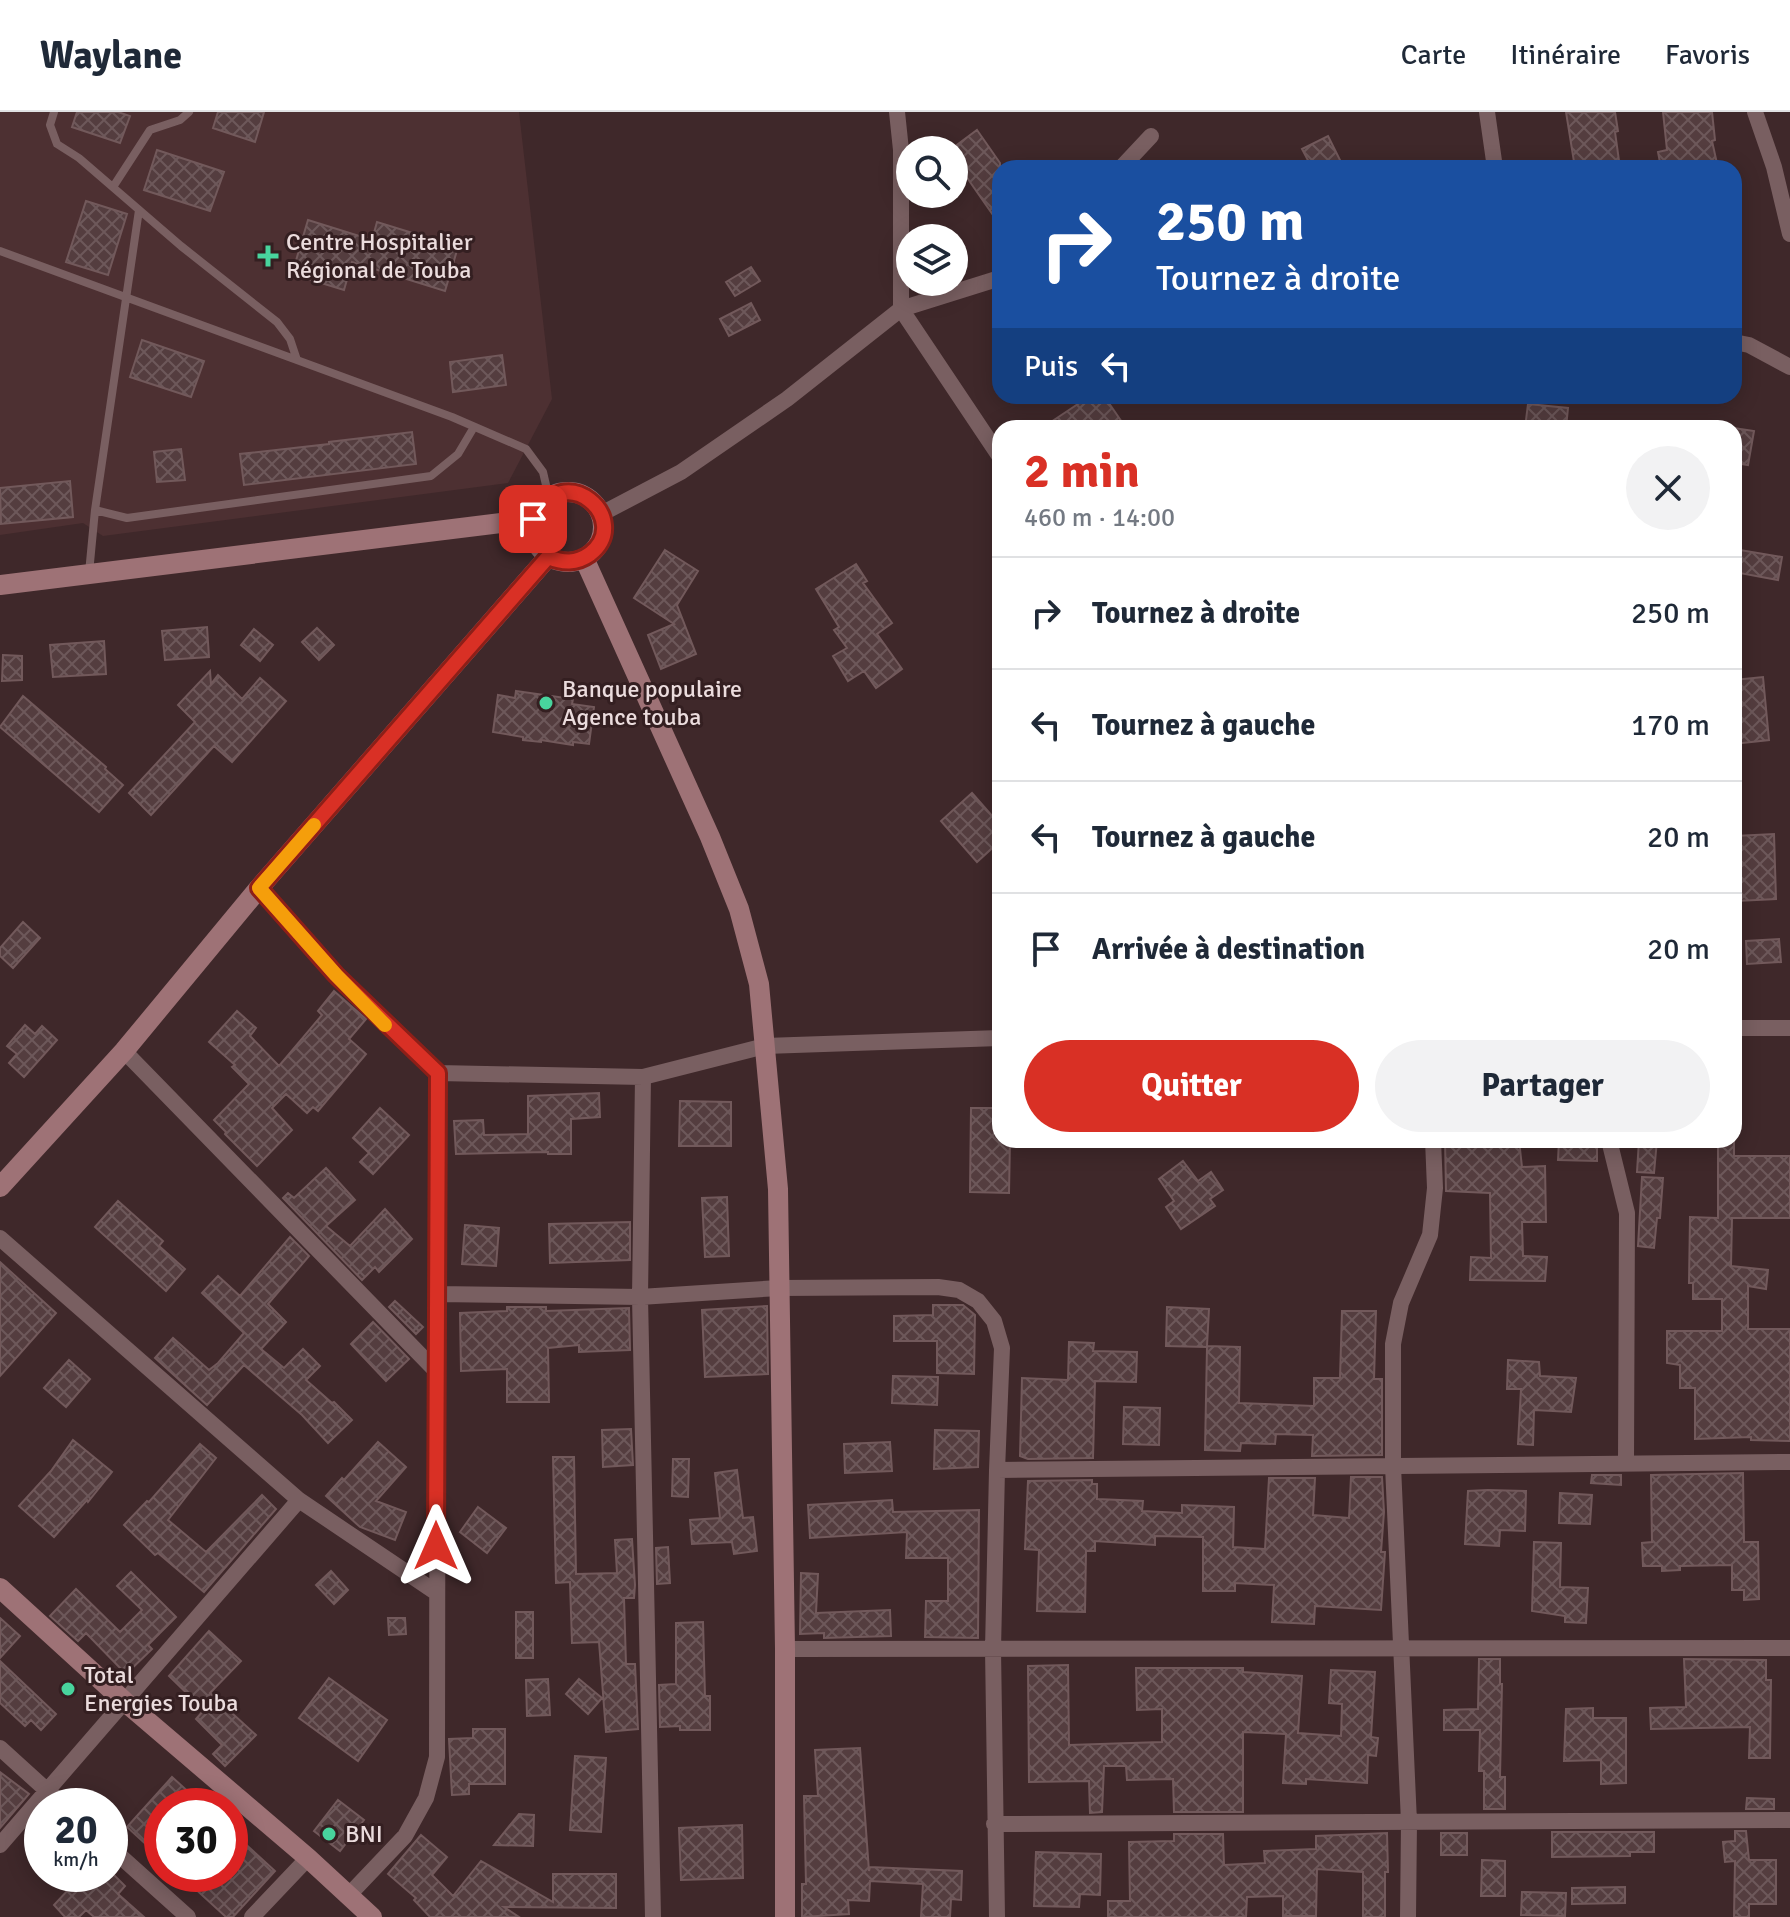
<!DOCTYPE html>
<html lang="fr">
<meta charset="utf-8">
<style>
body{margin:0;font-family:Signika,sans-serif;background:#f2f2f3;color:#1f2937;height:100vh;display:flex;flex-direction:column;font-size:30px;white-space:nowrap}
*{box-sizing:border-box;margin:0}
p{font-size:26px;color:#747a83}
.icon{flex:none;width:44px;height:44px;fill:none;stroke:currentColor;stroke-width:2;stroke-linecap:round;stroke-linejoin:round}
.map{position:relative;flex:1;overflow:hidden}
.drawer{position:absolute;left:992px;top:308px;width:750px;height:728px;display:flex;flex-direction:column;background:#fff;border-radius:24px;box-shadow:0 4px 20px #0003}
.drawer>*{flex:none}
.banner{position:absolute;left:992px;top:48px;width:750px;height:244px;border-radius:24px;box-shadow:0 4px 20px #0003;background:#1a4fa0;color:#fff;overflow:hidden}
.tools{position:absolute;left:896px;top:24px;display:grid;gap:16px}
.tools a{display:grid;place-items:center;width:72px;height:72px;border-radius:50%;background:#fff;box-shadow:0 4px 20px #0003;font-size:40px}
.speed{position:absolute;left:24px;top:1676px;display:flex;gap:16px;font-size:40px;font-weight:700;text-align:center}
.speed>*{display:grid;place-content:center;width:104px;height:104px;border-radius:50%;background:#fff;box-shadow:0 4px 20px #0003;line-height:1}
.speed small{font-size:20px;font-weight:400}
.speed .limit{border:12px solid #d22;background:#fff;color:#111}
.pin{position:absolute;display:grid;place-items:center;width:68px;height:68px;color:#fff;margin:-34px;border-radius:16px;box-shadow:0 4px 12px #0006}
.me{position:absolute;width:88px;margin:-44px;rotate:0deg;stroke-linejoin:round;filter:drop-shadow(0 0 6px #0008)}
.turn{display:flex;align-items:center;gap:28px;height:168px;padding:0 32px;font-size:36px}
.turn .icon{width:104px;height:104px;stroke-width:2.5}
.turn b{display:block;font-size:56px;line-height:68px}
.then{display:flex;align-items:center;height:76px;padding:0 32px;background:#0003;gap:16px;font-size:30px}
.round{display:grid;place-items:center;flex:none;width:84px;height:84px;border-radius:42px;background:#f2f2f3}
.overview{display:flex;align-items:center;justify-content:space-between;height:136px;padding:0 32px}
h1{font-size:48px;font-weight:700;line-height:60px;color:#d93025}
.action{display:flex;gap:16px;margin-top:auto;padding:16px 32px}
.action a{flex:1;height:92px;border-radius:48px;background:#d93025;color:#fff;font-size:32px;font-weight:700;line-height:92px;text-align:center}
.action a+a{background:#f2f2f3;color:#1f2937}
ul{padding:0;list-style:none}
li{display:flex;align-items:center;gap:24px;height:112px;padding:0 32px;border-top:2px solid #e0e1e3}
li div{flex:1}
li b{display:block;font-size:30px}
li em{font-style:normal}
header{display:flex;align-items:center;gap:48px;box-sizing:border-box;height:112px;padding:0 40px;background:#fff;border-bottom:2px solid #e0e1e3}
header strong{font-size:38px}
nav{display:flex;gap:44px;margin-inline-start:auto;font-size:28px}
.map>svg:first-child{display:block}
.built{fill:#4d3032}
.building{fill:url(#building-cross-hatch);stroke:#72595b;stroke-width:2}
.lines{fill:none;stroke-linecap:round;stroke-linejoin:round}
.lane{stroke:#795f61;stroke-width:8}
.street{stroke:#795f61;stroke-width:16}
.secondary{stroke:#9e7276;stroke-width:20}
.route-casing{stroke:#8d1f18;stroke-width:20}
.route{stroke:#d93025;stroke-width:14}
.slow{stroke:#f59e0b;stroke-width:14}
.poi-dot{fill:#48d49d;stroke:#341f21;stroke-width:3}
.labels{text-anchor:middle;dominant-baseline:central;stroke-width:6;stroke-linejoin:round;paint-order:stroke}
.poi-label{font-size:24px;fill:#ebdcdd;stroke:#341f21;text-anchor:start}
</style>
<header>
<strong>Waylane</strong>
<nav><a>Carte</a><a>Itinéraire</a><a>Favoris</a></nav>
</header>
<div class="map">
<svg width="1790" height="1805" viewBox="0 0 1790 1805">
<defs>
<pattern id="building-cross-hatch" width="8" height="8" patternUnits="userSpaceOnUse" patternTransform="scale(2)"><rect width="8" height="8" fill="#543d3f"/><path d="M0 0l8 8M0 8l8-8" fill="none" stroke="#6d585a"/></pattern>
</defs>
<rect width="100%" height="100%" fill="#3f282a"/>
<path class="built" d="M0,0h519l33,287 -44,84 -405,53 -20,-13 -83,12z"/>
<path class="building" d="M77,0h41l12,4 -10,27 -48,-16z
M218,0h46l-9,30 -42,-14z
M1566,0h49l3,19 -3,1 5,36h-45z
M1663,0h49l3,28 -3,1 6,27h-57l-3,-16 9,-2z
M977,18l23,33v62l-46,-66v-9h-4z
M1328,24l13,26 -11,6h-18l-10,-19z
M157,38l67,22 -14,39 -66,-21z
M86,89l41,13 -19,61 -42,-13z
M308,108l64,20 5,-18 81,25 -13,44 -93,-29 -8,28 -52,-16z
M751,155l9,14 -25,15 -9,-14z
M751,191l9,17 -31,16 -9,-17z
M142,228l62,21 -13,36 -61,-20z
M502,243l4,30 -53,7 -3,-30z
M1090,284h14l22,32h-84z
M1528,292l40,4 -2,20h-41z
M1734,316l20,3 -6,34 -14,-2z
M412,320l4,32 -172,21 -4,-31 89,-10v-2z
M181,337l4,31 -28,2 -3,-30z
M70,369l3,36 -72,7 -1,-36z
M1734,437l48,8 -4,23 -44,-8z
M665,438l33,21 -21,34 19,49 -35,15 -13,-34 26,-11 -40,-26z
M856,452l11,17 -4,2 29,40 -15,11 25,35 -26,19 -12,-17 -16,10 -15,-25 14,-8 -13,-18 5,-3 -23,-38z
M207,515l2,30 -44,3 -3,-29z
M317,516l17,17 -15,15 -17,-18z
M254,517l19,16 -13,16 -19,-16z
M104,529l2,33 -53,3 -3,-32z
M3,543l19,1v24l-20,1z
M210,559l1,13 7,-9 24,24 18,-21 26,23 -54,61 -18,-16 -63,69 -22,-22 66,-71 -17,-17z
M1763,565l6,63 -35,4v-64z
M516,579l57,8 -1,5 22,3 -5,37 -16,-2v3l-32,-5v2l-18,-2v-3l-30,-5 5,-37 17,3z
M23,584l83,71 -1,2 18,16 -24,27 -99,-85z
M972,681l28,32v16l-23,21 -36,-41z
M1774,722l2,65 -39,2 -2,-65z
M23,810l17,16 -27,30 -13,-12v-8z
M1779,827l2,23 -34,2 -1,-23z
M334,879l32,28 -17,20 17,15 -48,57 -5,-4 -6,6 -21,-19 -14,14 20,22 -35,36 -32,-32 1,-2 -12,-12 35,-36 -17,-17 3,-2 -26,-23 28,-31 19,17 -6,8 29,30 43,-51 -4,-4z
M25,913l10,9 7,-8 15,14 -33,37 -15,-14 8,-9 -10,-8z
M599,981l1,24 -29,2v35h-23v-2l-92,2 -2,-33 29,-1 1,15 44,-1v-38z
M680,989l51,1v44h-52z
M380,996l29,27 -36,39 -13,-12 9,-9 -16,-15z
M971,996h29v32h10l-1,53 -39,-1z
M1445,1028h74l3,27 23,-1 1,56h-24l1,34 24,1 -2,24 -75,-1 1,-23 20,1 -1,-65 -44,-2z
M1559,1028h38v21l-39,-1z
M1639,1028h18l-3,33 -17,-1z
M1718,1028h16v16h56v62h-58l-1,48 37,4 -2,19 -18,-3v43h42v112l-39,-1v-3l-56,2v-51h-15v-23l-13,-2v-32h55v-32h-29v-16h-4l1,-66 28,1z
M1183,1049l15,20 13,-9 12,18 -13,9 5,7 -34,23 -15,-22 8,-6 -15,-22z
M326,1056l29,32 -29,26 24,20 35,-37 27,30 -33,33 -4,-5 -13,13 -79,-82 5,-5 6,5z
M1642,1065l21,1 -3,40h-3l-3,30 -16,-2z
M727,1085l2,59 -24,1 -3,-59z
M118,1089l45,40 -4,5 26,23 -19,22 -71,-64z
M630,1110v38l-80,3 -1,-39z
M465,1113l34,3 -3,38 -34,-2z
M290,1125l19,19 -41,48 18,18 -25,27 23,19 19,-19 17,17 -14,14 26,23 2,-1 18,18 -24,23 -26,-28 -58,-50 -37,40 -52,-47 18,-20 36,32 9,-7 26,-30 -42,-40 16,-17 22,20z
M0,1150l56,51 -56,63z
M395,1189l28,26 -7,7 -27,-27z
M933,1193h30l12,10 -1,59 -37,-1v-32h-43v-25l39,-1z
M767,1194l1,68 -63,3 -3,-67z
M507,1195h39v4l83,-3 1,42 -51,2v-7l-31,3 1,54h-42v-33l-46,2 -1,-58 47,-2z
M1167,1195l42,2 -2,37 33,1 -1,56 75,3v-28h26l2,-67h34l-2,68h8v76l-70,1 1,-21 -37,-1 -1,10 -34,-1 -1,8 -35,-1 2,-103 -41,-1z
M373,1210l36,37 -23,22 -35,-37z
M1069,1230l25,1 -1,8 44,1 -1,30 -41,-1 -2,77 -65,1 -8,-3 2,-78 46,2z
M69,1248l21,19 -24,28 -22,-19z
M1508,1248l31,2 1,14 36,2 -5,34 -37,-2 -1,35 -15,-1 3,-55h-14z
M893,1264l45,1 -1,28 -45,-2z
M1124,1295l36,1 -1,37 -36,-1z
M631,1317l2,36 -30,2 -1,-37z
M935,1318l44,1 -1,36 -44,2z
M73,1328l39,32 -24,30 -1,-2 -33,37 -35,-31 32,-35z
M378,1330l28,25 -30,34 30,11 -11,28 -35,-13 -34,-31 16,-18 2,2z
M890,1330l2,29 -47,2 -1,-29z
M200,1332l16,14 -48,62 38,32 56,-57 14,14 -72,83 -46,-39 -3,2 -31,-30 23,-24 2,1z
M553,1345h21l2,117 41,-1 -2,-33 17,-1 3,46 -1,13h-10l2,66h9l3,65 -32,3 -7,-90 -27,1 -2,-61 -14,1z
M673,1347h16l-1,38 -16,-1z
M737,1358l6,48 10,-1 4,34 -23,3 -2,-12 -40,2 -2,-24 30,-2 -5,-45z
M1743,1361l1,69h14l1,57 -15,1v-10h-12v-25l-52,1v4l-18,1v-5h-19l-1,-23 10,-1 -1,-67z
M1592,1363h29v10l-30,-2z
M1351,1365h31l2,35 -3,40h4l-4,58 -66,-4 -1,18 -42,-2 2,-37 -39,-2v8h-32v-54l-48,-1v9l-60,-4v10h-9l-1,61 -48,-1 2,-61 -14,-1 3,-68 64,-1v4h5v15l46,2 -1,10 40,2v-8l52,2 -1,40 32,2 4,-71h46l-2,37 36,3z
M1488,1378l38,1 -1,40 -25,-1 -1,16 -34,-2 3,-53z
M1560,1381l32,2 -2,29 -31,-1z
M892,1388l1,12 86,-2 -1,128 -53,-1 1,-36h22v-43h-42l1,-26 -97,6 -2,-33z
M478,1395l28,21 -19,25 -27,-21z
M1534,1430l27,1 -1,44 28,1 -2,35 -21,-1v-6l-33,-5z
M668,1435l2,36 -13,1 -1,-36z
M331,1459l17,19 -14,14 -18,-19z
M131,1460l45,45 -28,28 4,4 -26,25 -40,-41 -8,8 -28,-25 26,-27 44,43 22,-22 -25,-24z
M801,1461l17,1 -2,39 74,-3 1,26 -67,2v-5l-24,1z
M516,1500h17v46h-17z
M0,1506l20,18 -20,22z
M388,1506h17l1,16 -17,1z
M703,1510l2,74h5v34h-30v-4l-20,1 -1,-42 17,-1v-61z
M209,1519l32,30 -31,32 46,42 -31,31 -12,-12 9,-9 -26,-26 8,-9 -35,-34z
M1479,1547h21v25h2l-2,93h5v32h-21v-38h-5l1,-41h-36v-20l34,-1z
M1684,1547l82,1v20h5l-1,78h-21l1,-31 -99,2 -1,-21 36,-1z
M0,1549l56,53 -15,16 -10,-10 -6,6 -25,-23z
M1068,1553l1,80 93,-3v-33l-25,1 -1,-42h107v4l59,4 -4,57 43,3 1,-32 -13,-1 2,-33 44,2 -4,65 7,1 -2,18 -8,-1 -1,28 -61,-4v5l-23,-1 3,-49 -43,-2v80h-69l-1,-33 -46,1 -1,-14h-22l-2,46 -12,1 -1,-32 -60,1 -1,-116z
M329,1566l58,42 -29,41 -59,-43z
M548,1567l2,36 -23,1 -1,-36z
M579,1567l23,19 -14,16 -22,-20z
M1593,1596v10h33v65l-25,1v-24l-37,1 2,-52z
M473,1617h32v55h-36v10l-17,1 -3,-56 24,-1z
M860,1636l9,123 1,-4 92,4 -1,29 -10,-1 -1,18h-29l2,-33 -53,-3 -1,20 -21,-1 1,14 -47,3v-33h4l-2,-88h14l-3,-46z
M575,1644l31,2 -5,74 -31,-2z
M0,1660l29,22 -29,34z
M172,1665l32,29h-42v53l-35,-32z
M1747,1686l27,1v10h-28z
M338,1688l26,20 -24,31 -26,-20z
M519,1702l15,1 -1,31 -39,-1z
M742,1713l1,53 -62,2 -2,-52z
M230,1718l45,41 -42,46h-7l-47,-43h51z
M1735,1719h11l3,29h27v44h-27v13h-15l1,-56 -10,1 -2,-20 12,-1z
M1552,1720h102v20h-24v4l-78,1z
M1387,1721l1,39h-3v45h-22v-45l-46,-3 -1,47h-33v-20l-36,1 -1,20h-138v-16h22l-1,-59 45,-1v-7h49l1,31 41,-2 -1,-12 52,-2v-13z
M1441,1721h26v22h-26z
M421,1723l26,22 -15,18 21,21 28,-35 72,41v-28h63v34l-112,-1 15,10h-89l-16,-17 2,-2 -28,-24z
M1036,1740l65,2 -1,41 -20,-1 -1,13 -45,-1z
M1482,1748l23,1v35h-24z
M83,1762h30l12,12 -7,8 26,23h-50l-8,-7 -7,7h-14l-11,-12z
M1625,1775v16l-53,1v-16z
M1522,1780l44,1 -1,23 -44,-1z"/>
<g class="lines">
<path class="lane" d="M54,0l-4,13 7,19 22,14 102,88 96,76 13,17 7,21
M113,75l37,-57 30,-10 9,-8
M0,139l452,166 74,32 17,23 6,26
M95,398l32,8 304,-42 27,-22 16,-27
M89,461l6,-63 44,-300"/>
<path class="street" d="M1487,0l8,56
M1755,0l19,55 16,67
M1121,56l30,-32
M1000,166l-99,31 99,148
M1734,230l15,3 41,22
M601,402l80,-42 106,-73 114,-90v-159l-4,-38
M259,776l77,87 102,98 -1,684 -11,41 -21,38 -57,60
M1734,916h56
M124,939l314,322
M438,961l205,4 122,-31 235,-8
M643,965l-3,220 13,620
M1609,1028l18,73 -1,250
M0,1126l299,262 138,93
M438,1182l202,3 139,-9 159,-1 21,3 19,11 16,20 8,27 -5,122 -4,179 4,268
M997,1358l793,-8
M785,1537l1005,-1
M0,1636l64,58
M994,1712l796,-4
M0,1733l299,-345
M110,1735l78,70
M252,1805l56,-59
M1408,1805l1,-95 -16,-356v-122l8,-41 29,-68 5,-47 -2,-48"/>
<path class="secondary" d="M533 415a35 35 0 1 1 70 0a35 35 0 1 1-70 0Z
M584,446l126,279 29,72 20,75 19,205 7,460v268
M0,473l533,-66
M0,1075l124,-136 135,-163 289,-331
M0,1476l124,113 184,157 64,59"/>
</g>
<g class="lines">
<g class="route-casing">
<path id="route" d="M436,1434l2,-473 -102,-98 -77,-87 289,-331c15,6 28,7 42,-3 44,-34 -26,-98 -57,-35"/>
</g>
<use href="#route" class="route"/>
<path class="slow" d="M314,713l-55,63 77,87 49,50"/>
</g>
<g class="poi-dot">
<path d="M264 132h8v8h8v8h-8v8h-8v-8h-8v-8h8z"/>
<circle cx="546" cy="591" r="8"/>
<circle cx="68" cy="1577" r="8"/>
<circle cx="329" cy="1722" r="8"/>
</g>
<g class="labels">
<g class="poi-label">
<text x="286" y="130">Centre Hospitalier<tspan x="286" dy="28">Régional de Touba</tspan></text>
<text x="562" y="577">Banque populaire<tspan x="562" dy="28">Agence touba</tspan></text>
<text x="84" y="1563">Total<tspan x="84" dy="28">Energies Touba</tspan></text>
<text x="345" y="1722">BNI</text>
</g>
</g>
</svg>
<div class="tools">
<a><svg class="icon" aria-label="search" viewBox="0 0 24 24"><circle cx="10" cy="10" r="6"/><path d="M15 15l6 6"/></svg></a>
<a><svg class="icon" aria-label="layers" viewBox="0 0 24 24"><path d="M12 4l9 5-9 5-9-5zM3 14l9 5 9-5"/></svg></a>
</div>
<div class="speed"><div>20<small>km/h</small></div><div class="limit">30</div></div>
<div class="pin" style="left:533px;top:407px;background:#d93025"><svg class="icon" aria-label="arrive" viewBox="0 0 24 24"><path d="M6 21V4h12l-3 4 3 4H6"/></svg></div>
<svg class="me" style="left:436px;top:1434px" viewBox="-20 -20 40 40"><path d="M0-17L14 15 0 8-14 15z" fill="#d93025" stroke="#fff" stroke-width="4"/></svg>
<div class="banner">
<div class="turn"><svg class="icon" aria-label="right" viewBox="0 0 24 24"><path d="M7 20v-9h11M14 6l5 5-5 5"/></svg><div><b>250 m</b>Tournez à droite</div></div>
<div class="then">Puis<svg class="icon" aria-label="left" viewBox="0 0 24 24"><path d="M17 20v-9H6M10 6l-5 5 5 5"/></svg></div>
</div>
<section class="drawer">
<div class="overview"><div><h1>2 min</h1><p>460 m · 14:00</p></div><a class="round"><svg class="icon" aria-label="close" viewBox="0 0 24 24"><path d="M6 6l12 12M18 6L6 18"/></svg></a></div>
<ul>
<li><svg class="icon" aria-label="right" viewBox="0 0 24 24"><path d="M7 20v-9h11M14 6l5 5-5 5"/></svg><div><b>Tournez à droite</b></div><em>250 m</em></li>
<li><svg class="icon" aria-label="left" viewBox="0 0 24 24"><path d="M17 20v-9H6M10 6l-5 5 5 5"/></svg><div><b>Tournez à gauche</b></div><em>170 m</em></li>
<li><svg class="icon" aria-label="left" viewBox="0 0 24 24"><path d="M17 20v-9H6M10 6l-5 5 5 5"/></svg><div><b>Tournez à gauche</b></div><em>20 m</em></li>
<li><svg class="icon" aria-label="arrive" viewBox="0 0 24 24"><path d="M6 21V4h12l-3 4 3 4H6"/></svg><div><b>Arrivée à destination</b></div><em>20 m</em></li>
</ul>
<div class="action"><a>Quitter</a><a>Partager</a></div>
</section>
</div>
